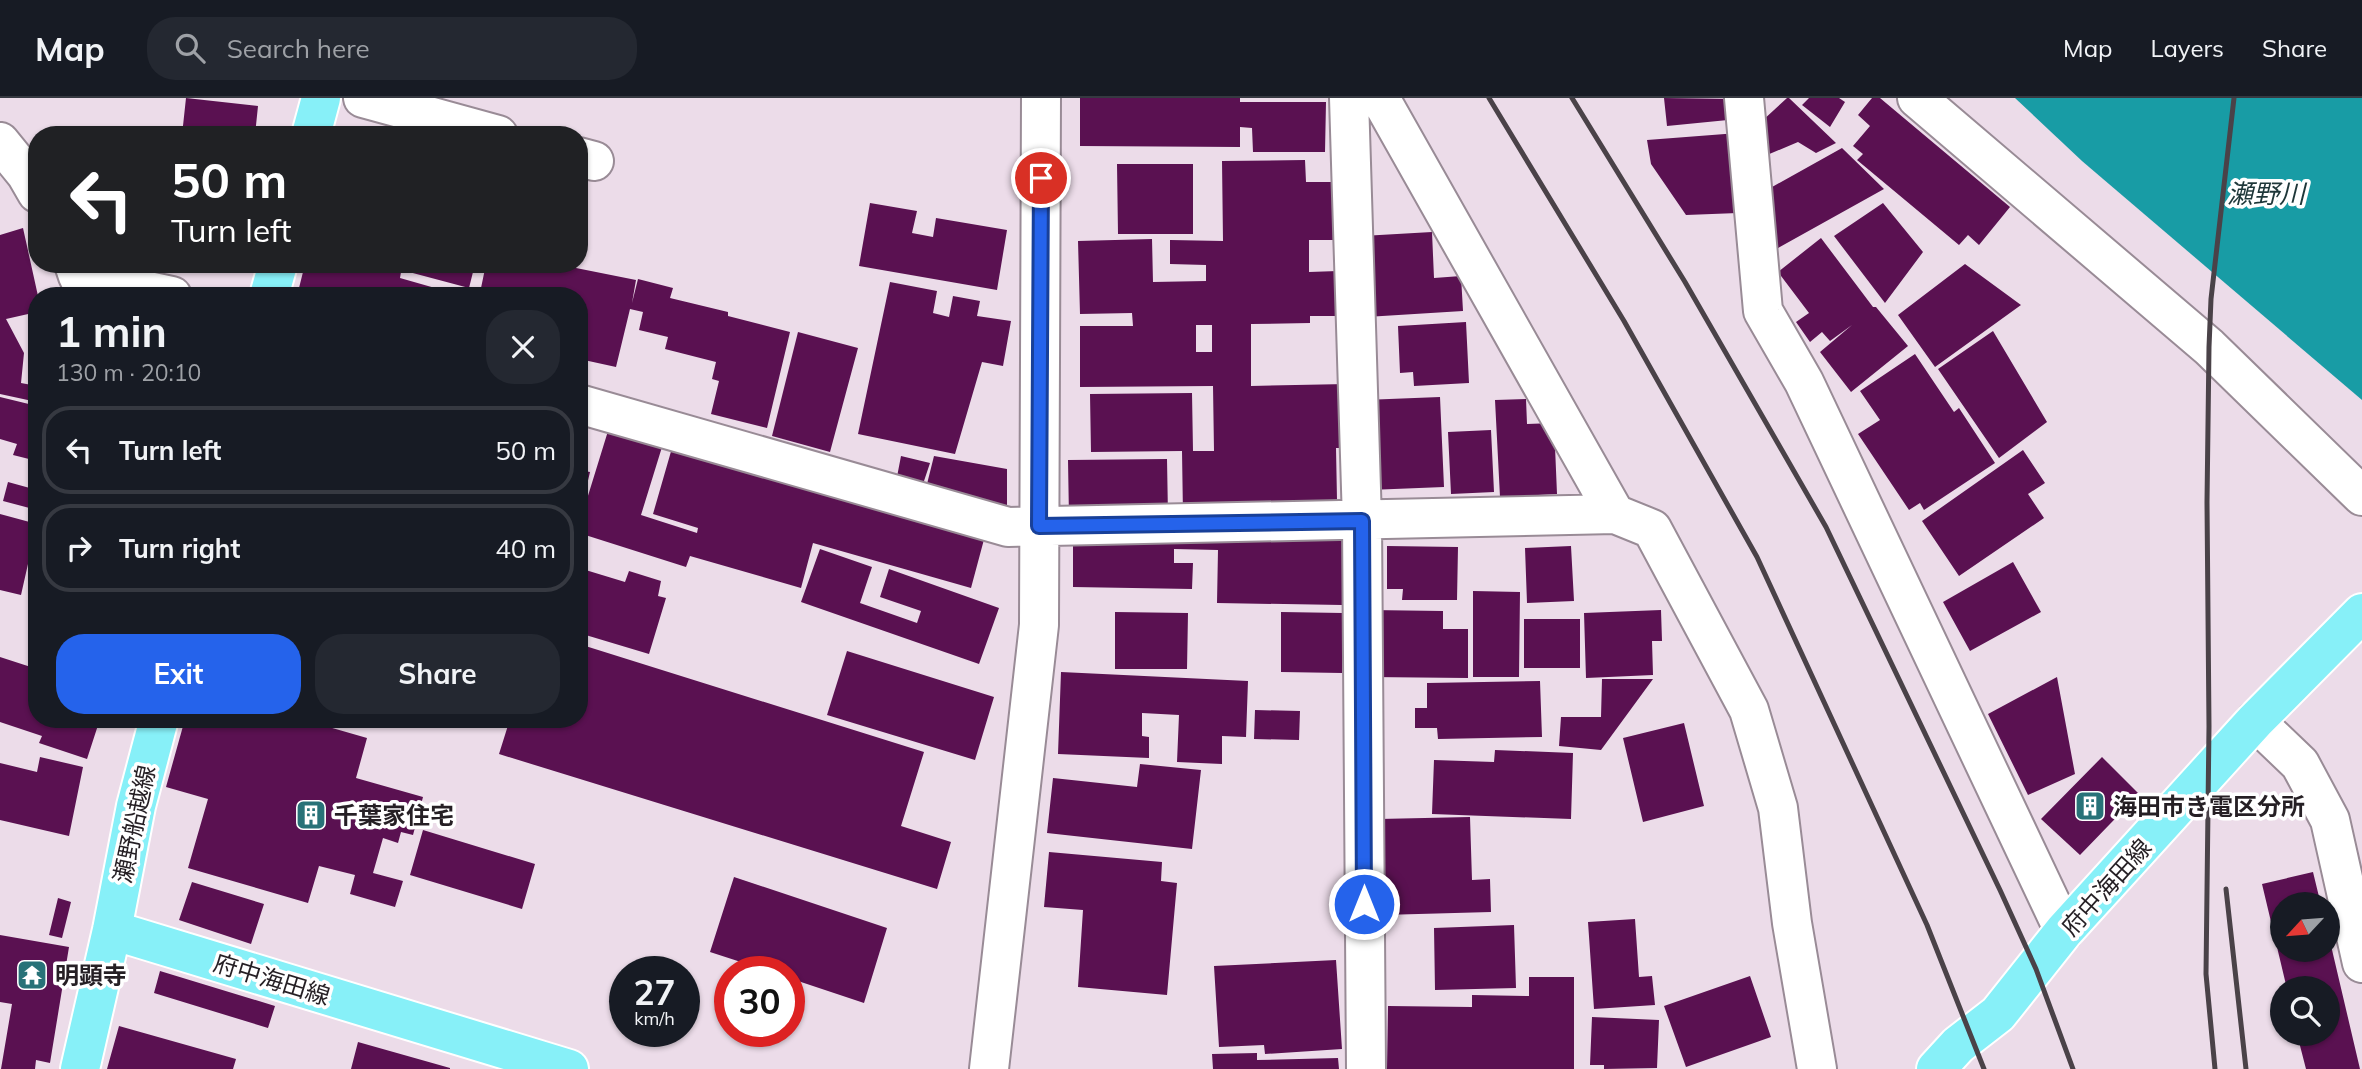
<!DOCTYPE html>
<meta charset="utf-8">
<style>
body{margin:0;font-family:Mulish,"Noto Sans JP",sans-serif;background:#242831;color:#f1f3f6;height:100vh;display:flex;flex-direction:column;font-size:26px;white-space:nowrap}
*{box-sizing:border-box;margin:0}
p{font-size:23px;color:#9ea1a6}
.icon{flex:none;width:38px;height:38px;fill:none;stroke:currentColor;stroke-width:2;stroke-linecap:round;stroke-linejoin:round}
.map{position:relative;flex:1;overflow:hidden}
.drawer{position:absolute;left:28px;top:189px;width:560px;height:441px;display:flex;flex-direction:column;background:#171b24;border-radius:28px;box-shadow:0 2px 5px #0004}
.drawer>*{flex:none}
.guide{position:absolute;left:28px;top:28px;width:560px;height:147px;border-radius:28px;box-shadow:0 2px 5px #0004;background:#202124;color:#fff;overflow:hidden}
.needle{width:46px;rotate:244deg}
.controls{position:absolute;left:2270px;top:794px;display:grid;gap:14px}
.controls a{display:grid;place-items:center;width:70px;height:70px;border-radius:50%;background:#171b24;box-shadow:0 2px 5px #0004;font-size:35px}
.speed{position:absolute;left:609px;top:858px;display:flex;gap:14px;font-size:35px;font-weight:700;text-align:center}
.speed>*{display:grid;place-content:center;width:91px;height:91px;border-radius:50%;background:#171b24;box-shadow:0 2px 5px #0004;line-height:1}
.speed small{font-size:18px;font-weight:400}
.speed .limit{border:10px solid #d22;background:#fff;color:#111}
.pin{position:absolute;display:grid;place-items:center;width:60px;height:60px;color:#fff;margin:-30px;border:4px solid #fff;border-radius:50%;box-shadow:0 2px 7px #0007}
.me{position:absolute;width:77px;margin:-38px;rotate:0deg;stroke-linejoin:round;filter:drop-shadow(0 0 5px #0008)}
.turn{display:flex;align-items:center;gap:24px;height:147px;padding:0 28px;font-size:32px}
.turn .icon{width:91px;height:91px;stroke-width:2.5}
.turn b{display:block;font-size:49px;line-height:60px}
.round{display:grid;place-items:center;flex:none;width:74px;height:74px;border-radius:28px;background:#242831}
.head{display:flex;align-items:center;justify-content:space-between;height:119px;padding:0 28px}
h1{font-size:42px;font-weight:700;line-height:52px}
.button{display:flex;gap:14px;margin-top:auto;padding:14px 28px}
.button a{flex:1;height:80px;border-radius:28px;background:#2563eb;color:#fff;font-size:28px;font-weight:700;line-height:80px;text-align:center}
.button a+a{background:#242831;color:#f1f3f6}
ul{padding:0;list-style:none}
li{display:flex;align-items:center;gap:21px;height:88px;margin:0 14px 10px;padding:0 14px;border:4px solid #363941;border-radius:28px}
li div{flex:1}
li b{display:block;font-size:26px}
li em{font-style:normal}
header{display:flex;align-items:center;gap:42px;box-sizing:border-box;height:98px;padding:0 35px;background:#171b24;border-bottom:2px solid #363941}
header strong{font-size:33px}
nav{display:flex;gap:38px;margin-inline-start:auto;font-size:24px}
.search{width:490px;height:63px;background:#242831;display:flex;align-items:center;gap:18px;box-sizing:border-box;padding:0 24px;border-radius:28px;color:#9ea1a6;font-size:26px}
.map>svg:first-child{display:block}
.water{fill:#189ca5}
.building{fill:#5a1151;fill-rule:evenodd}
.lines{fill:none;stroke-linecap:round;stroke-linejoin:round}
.minor-casing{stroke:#998b96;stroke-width:42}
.major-casing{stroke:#fff;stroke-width:42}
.minor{stroke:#fff;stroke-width:38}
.major{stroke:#87f0f8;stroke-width:38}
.rail{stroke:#4a4248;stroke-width:5}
.route-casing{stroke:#184099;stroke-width:18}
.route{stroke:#2563eb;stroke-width:12}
.labels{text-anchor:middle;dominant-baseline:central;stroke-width:7;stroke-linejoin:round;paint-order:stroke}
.poi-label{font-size:24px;font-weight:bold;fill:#251f24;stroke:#fff;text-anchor:start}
.street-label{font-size:24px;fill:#251f24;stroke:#fff}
.water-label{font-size:26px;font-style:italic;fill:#1e3739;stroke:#fff}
</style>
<header>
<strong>Map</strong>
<div class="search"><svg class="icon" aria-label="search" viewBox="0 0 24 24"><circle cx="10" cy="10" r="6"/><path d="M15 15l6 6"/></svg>Search here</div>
<nav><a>Map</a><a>Layers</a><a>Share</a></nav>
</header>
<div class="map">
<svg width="2362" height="971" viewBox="0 0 2362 971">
<rect width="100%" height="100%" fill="#ecdce9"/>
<path class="water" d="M2015,0h347v302l-280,-239z"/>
<path class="building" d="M186,0l72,8 -3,29h-73z
M1080,0h160v4h86l-1,50h-72l-1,-24 -12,-1v20l-160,-1z
M1664,0l71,1 3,20 -71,7z
M1787,0h2l47,45 -20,10 -18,-11 -31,13 -5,-34z
M1809,0h30l6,4 -15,25 -28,-22z
M1872,0h8l130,109 -31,38 -11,-10 -9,10 -102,-85 6,-6 -10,-8 17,-20 -12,-11z
M1738,35v80l-52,2 -35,-51 -4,-24z
M1842,50l42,41 -115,64 -4,-62z
M1305,62l1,22h30l1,58h-28v32l29,-1v45h-28v7l-59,1v62l96,-2 1,64h-12l1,52 -122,3v12h-32l-1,-64 -91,1 -1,-58 102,-1 1,58h21l-1,-65 -133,1v-61h53l-1,-13 -52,1 -2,-73 74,-2 1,43 53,-1v-16l-36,-1v-24l53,1 -1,-80zM1196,227h16v27h-16z
M1117,66h76v70h-75z
M870,105l47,8 -5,22 21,4 3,-19 71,12 -10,60 -138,-24z
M1883,105l40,49 -38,51 -51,-67z
M23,130l15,68 -1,16 -31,7 18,34 -3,30 16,3v16l-37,-8v-159z
M1432,134l2,46 27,-2 2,35 -97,6 -4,-81z
M1821,140l52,69h3l32,39 -57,46 -31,-40 32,-27 -22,16 -8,-9 -12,10 -14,-20 13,-9 -31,-41z
M227,166h31l-1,8z
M305,166h66l30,8 -1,6 63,18h-166z
M379,166h96l-6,24z
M486,166h70l80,16 -4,23 6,-24 35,9 -3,10 58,14v4l62,16 -23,96 -56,-14 8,-33 -7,-2 4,-17 -51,-13 3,-12 -29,-7 4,-18 -13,-3 -14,58 -32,-7 -5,15v-79h-66l-32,-8z
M1965,166l56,41 -86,62 -37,-52z
M890,184l47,9 -4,22 16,4 4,-21 27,5 -3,15 34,5 -8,45 -21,-4 -27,92 -97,-20z
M1466,224l3,61 -55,3 -1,-14 -13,1 -2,-47z
M1993,233l54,91 -48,36 -61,-89z
M798,234l60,16 -28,104 -58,-16z
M1915,256l39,58 5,-4 36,55 -71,47 -4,-7 -11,7 -51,-76 22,-14 -20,-29z
M0,299l37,9v55l-24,-6 4,-11 -17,-5z
M1440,299l4,90 -75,3 -5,-90z
M1526,301l1,25 27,-1 3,71 -57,3 -5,-97z
M1491,332l3,62 -43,2 -3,-62z
M608,333l54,16 -21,68 56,18 1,-5 -45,-14 19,-66 314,84 -15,56 -158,-45 -12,45 -111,-32 -4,11 -107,-34v-37l8,3z
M2023,352l22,33 -17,11 16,24 -85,58 -37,-55z
M901,358l29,7 -9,27 -25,-8z
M934,358l73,13v46l-82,-23z
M1167,361l1,57 -99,2 -1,-58z
M579,372l11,2 -4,17 -7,-2z
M8,384l29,8v20l-34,-9z
M0,416l37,10 -16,71 -21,-5z
M1073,433l269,4v70l-125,-2 1,-53 -44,-1v14h19l-1,26 -119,-2z
M1387,448l71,1 -1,53h-55l1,-11h-16z
M1571,448l3,55 -47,2 -2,-55z
M820,451l52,18 -12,36 57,20 4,-12 -41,-14 9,-28 110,39 -20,56 -178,-62z
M2013,464l28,50 -71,39 -27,-49z
M579,470l46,14 4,-11 32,10 -3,15 8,2 -17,56 -70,-21z
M1473,493l47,1 -1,85h-46z
M1370,512l73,1v18h25v49l-98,-1z
M1661,512l1,31h-10l1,34 -67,3 -2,-65z
M1115,514l73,1 -1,56h-72z
M1281,514l62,1 -1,60 -61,-1z
M1524,521h56v49h-56z
M579,546l345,108 -23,74 50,16 -14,47 -438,-135 11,-35h69z
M847,553l147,46 -19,63 -148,-45z
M0,559l37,12v50h63l-13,40 -48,-16 3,-7 -42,-14z
M1061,574l187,9 -2,56 -24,-1v28l-45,-2 2,-47 -37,-2v23l7,1v21l-91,-4z
M2057,579l18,97 -47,21 -40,-81z
M1602,581h51l-52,71 -42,-4 2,-29h40z
M1540,583l2,56 -104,2 -1,-11h-22v-20h12v-25z
M1255,612l45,1 -1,29 -45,-1z
M185,621h116l66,19 -11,40 67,19 -10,38 -12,-3 -3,11 -15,-5 -10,35 30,8 -8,26 -45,-13 5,-19 -36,-9 -11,37 -120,-35 20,-69 -42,-12z
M1684,625l20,83 -61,16 -20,-84z
M1495,652l78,3 -2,66 -139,-5 2,-54 60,2z
M40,659l43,10 -14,69 -69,-16v-57l37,9z
M2102,659l37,37 -59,61 -39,-36z
M1140,666l61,6 -9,79 -145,-16 6,-55 84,9z
M1470,719l2,63 18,-1 1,33 -109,3 -3,-96z
M423,732l112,34 -13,45 -112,-34z
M1049,754l113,10 -1,19 16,2 -10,112 -89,-8 5,-77 -39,-3z
M2313,774l8,33h-39v45h46l1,-13 31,132h-54l-9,-35h31v-45h-41l-25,-105z
M734,779l153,51 -23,75 -75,-25v-7h-20l-59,-19z
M192,784l72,22 -13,40 -72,-24z
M58,800l13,4 -9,36 -13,-3z
M1635,821l4,58 13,-1 3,29 -61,4 -6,-87z
M1514,827l2,63 -81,2 -1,-62z
M0,837l69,12 -19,116 -14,-3 -1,9h-34l11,-65 -12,-2z
M1336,862l6,89 -77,5 -1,-9 -45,2 -5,-81z
M160,873l115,35 -7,22 -114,-35z
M1750,878l21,61 -85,30 -22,-61z
M1529,879h45v92h-187l1,-63 84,1v-12l57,1z
M1592,919l67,3 -2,48 -53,1v-4h-14z
M119,928l117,33 -3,10h-126z
M358,944l92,26v1h-99z
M1257,955v7l81,-2 1,11h-126l-1,-15z"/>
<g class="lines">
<g class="minor-casing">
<path id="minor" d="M363,0l135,37
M1349,0l13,423 4,548
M1380,0l235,416 37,15 97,181 29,98 14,115 25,146
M1744,0l19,213 41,71 260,549
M1917,0l292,249 153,149
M0,44l26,32 11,19
M579,59l15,4
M74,166l4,12 94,20
M579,306l429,123 607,-13
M2255,623l45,43 30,56 32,143
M989,971l50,-444 2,-527"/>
</g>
<g class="major-casing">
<path id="major" d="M311,37l10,-37
M269,198l9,-32
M112,832l457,139
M80,971l32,-139 24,-124 23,-87
M1936,971l22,-24 40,-31 66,-83 191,-210 107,-108"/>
</g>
<use href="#minor" class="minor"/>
<use href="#major" class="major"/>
<path class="rail" d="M1489,0l135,223 133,236 170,368 57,144
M1572,0l113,184 141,245 174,363 36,79 37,100
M2226,791l20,180
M2215,971l-9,-95 3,-248 -2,-224 2,-155 2,-48 23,-201"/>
</g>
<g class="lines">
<g class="route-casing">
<path id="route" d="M1041,80l-2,348 323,-5 2,383"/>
</g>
<use href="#route" class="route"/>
</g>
<defs>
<g id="building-square" transform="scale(1.575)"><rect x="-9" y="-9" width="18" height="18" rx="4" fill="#287278" stroke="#fff"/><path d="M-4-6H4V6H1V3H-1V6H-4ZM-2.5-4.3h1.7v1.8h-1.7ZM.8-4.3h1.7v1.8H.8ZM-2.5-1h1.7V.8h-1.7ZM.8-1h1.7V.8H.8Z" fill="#fff"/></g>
<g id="temple-square" transform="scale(1.575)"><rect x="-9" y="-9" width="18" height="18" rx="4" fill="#287278" stroke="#fff"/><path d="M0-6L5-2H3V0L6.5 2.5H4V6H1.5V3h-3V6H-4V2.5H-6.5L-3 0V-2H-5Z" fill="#fff"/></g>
</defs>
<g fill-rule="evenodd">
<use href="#building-square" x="2090" y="708"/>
<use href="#building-square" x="311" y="717"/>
<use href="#temple-square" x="32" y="877"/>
</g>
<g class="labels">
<g class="poi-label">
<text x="2113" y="708">海田市き電区分所</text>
<text x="334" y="717">千葉家住宅</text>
<text x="55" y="877">明顕寺</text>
</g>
<g class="street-label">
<text transform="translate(134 726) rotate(-78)">瀬野船越線</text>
<text transform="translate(2106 789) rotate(-48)">府中海田線</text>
<text transform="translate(272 881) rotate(17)">府中海田線</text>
</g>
<g class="water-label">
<text x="2266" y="95">瀬野川</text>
</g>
</g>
</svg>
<div class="controls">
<a><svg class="needle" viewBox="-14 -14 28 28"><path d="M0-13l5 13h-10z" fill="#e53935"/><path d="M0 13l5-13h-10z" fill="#9ea1a6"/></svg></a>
<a><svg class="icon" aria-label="search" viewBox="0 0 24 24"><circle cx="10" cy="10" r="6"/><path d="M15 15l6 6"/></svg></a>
</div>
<div class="speed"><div>27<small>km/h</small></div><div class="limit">30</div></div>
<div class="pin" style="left:1041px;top:80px;background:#d93025"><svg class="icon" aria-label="arrive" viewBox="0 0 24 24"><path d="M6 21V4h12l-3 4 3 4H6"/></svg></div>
<svg class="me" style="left:1364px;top:806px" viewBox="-20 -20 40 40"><circle r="17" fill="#2563eb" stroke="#fff" stroke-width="3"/><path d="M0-11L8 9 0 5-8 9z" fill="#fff"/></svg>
<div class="guide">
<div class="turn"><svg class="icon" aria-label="left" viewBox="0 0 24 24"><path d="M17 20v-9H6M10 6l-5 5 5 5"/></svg><div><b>50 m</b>Turn left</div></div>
</div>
<section class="drawer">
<div class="head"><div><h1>1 min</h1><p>130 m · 20:10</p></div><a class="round"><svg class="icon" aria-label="close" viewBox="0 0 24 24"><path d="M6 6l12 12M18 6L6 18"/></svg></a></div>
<ul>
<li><svg class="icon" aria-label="left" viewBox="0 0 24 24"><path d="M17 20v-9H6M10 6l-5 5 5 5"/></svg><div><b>Turn left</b></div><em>50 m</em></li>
<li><svg class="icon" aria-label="right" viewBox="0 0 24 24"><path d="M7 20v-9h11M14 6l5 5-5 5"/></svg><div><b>Turn right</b></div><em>40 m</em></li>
</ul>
<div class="button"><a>Exit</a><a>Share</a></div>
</section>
</div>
